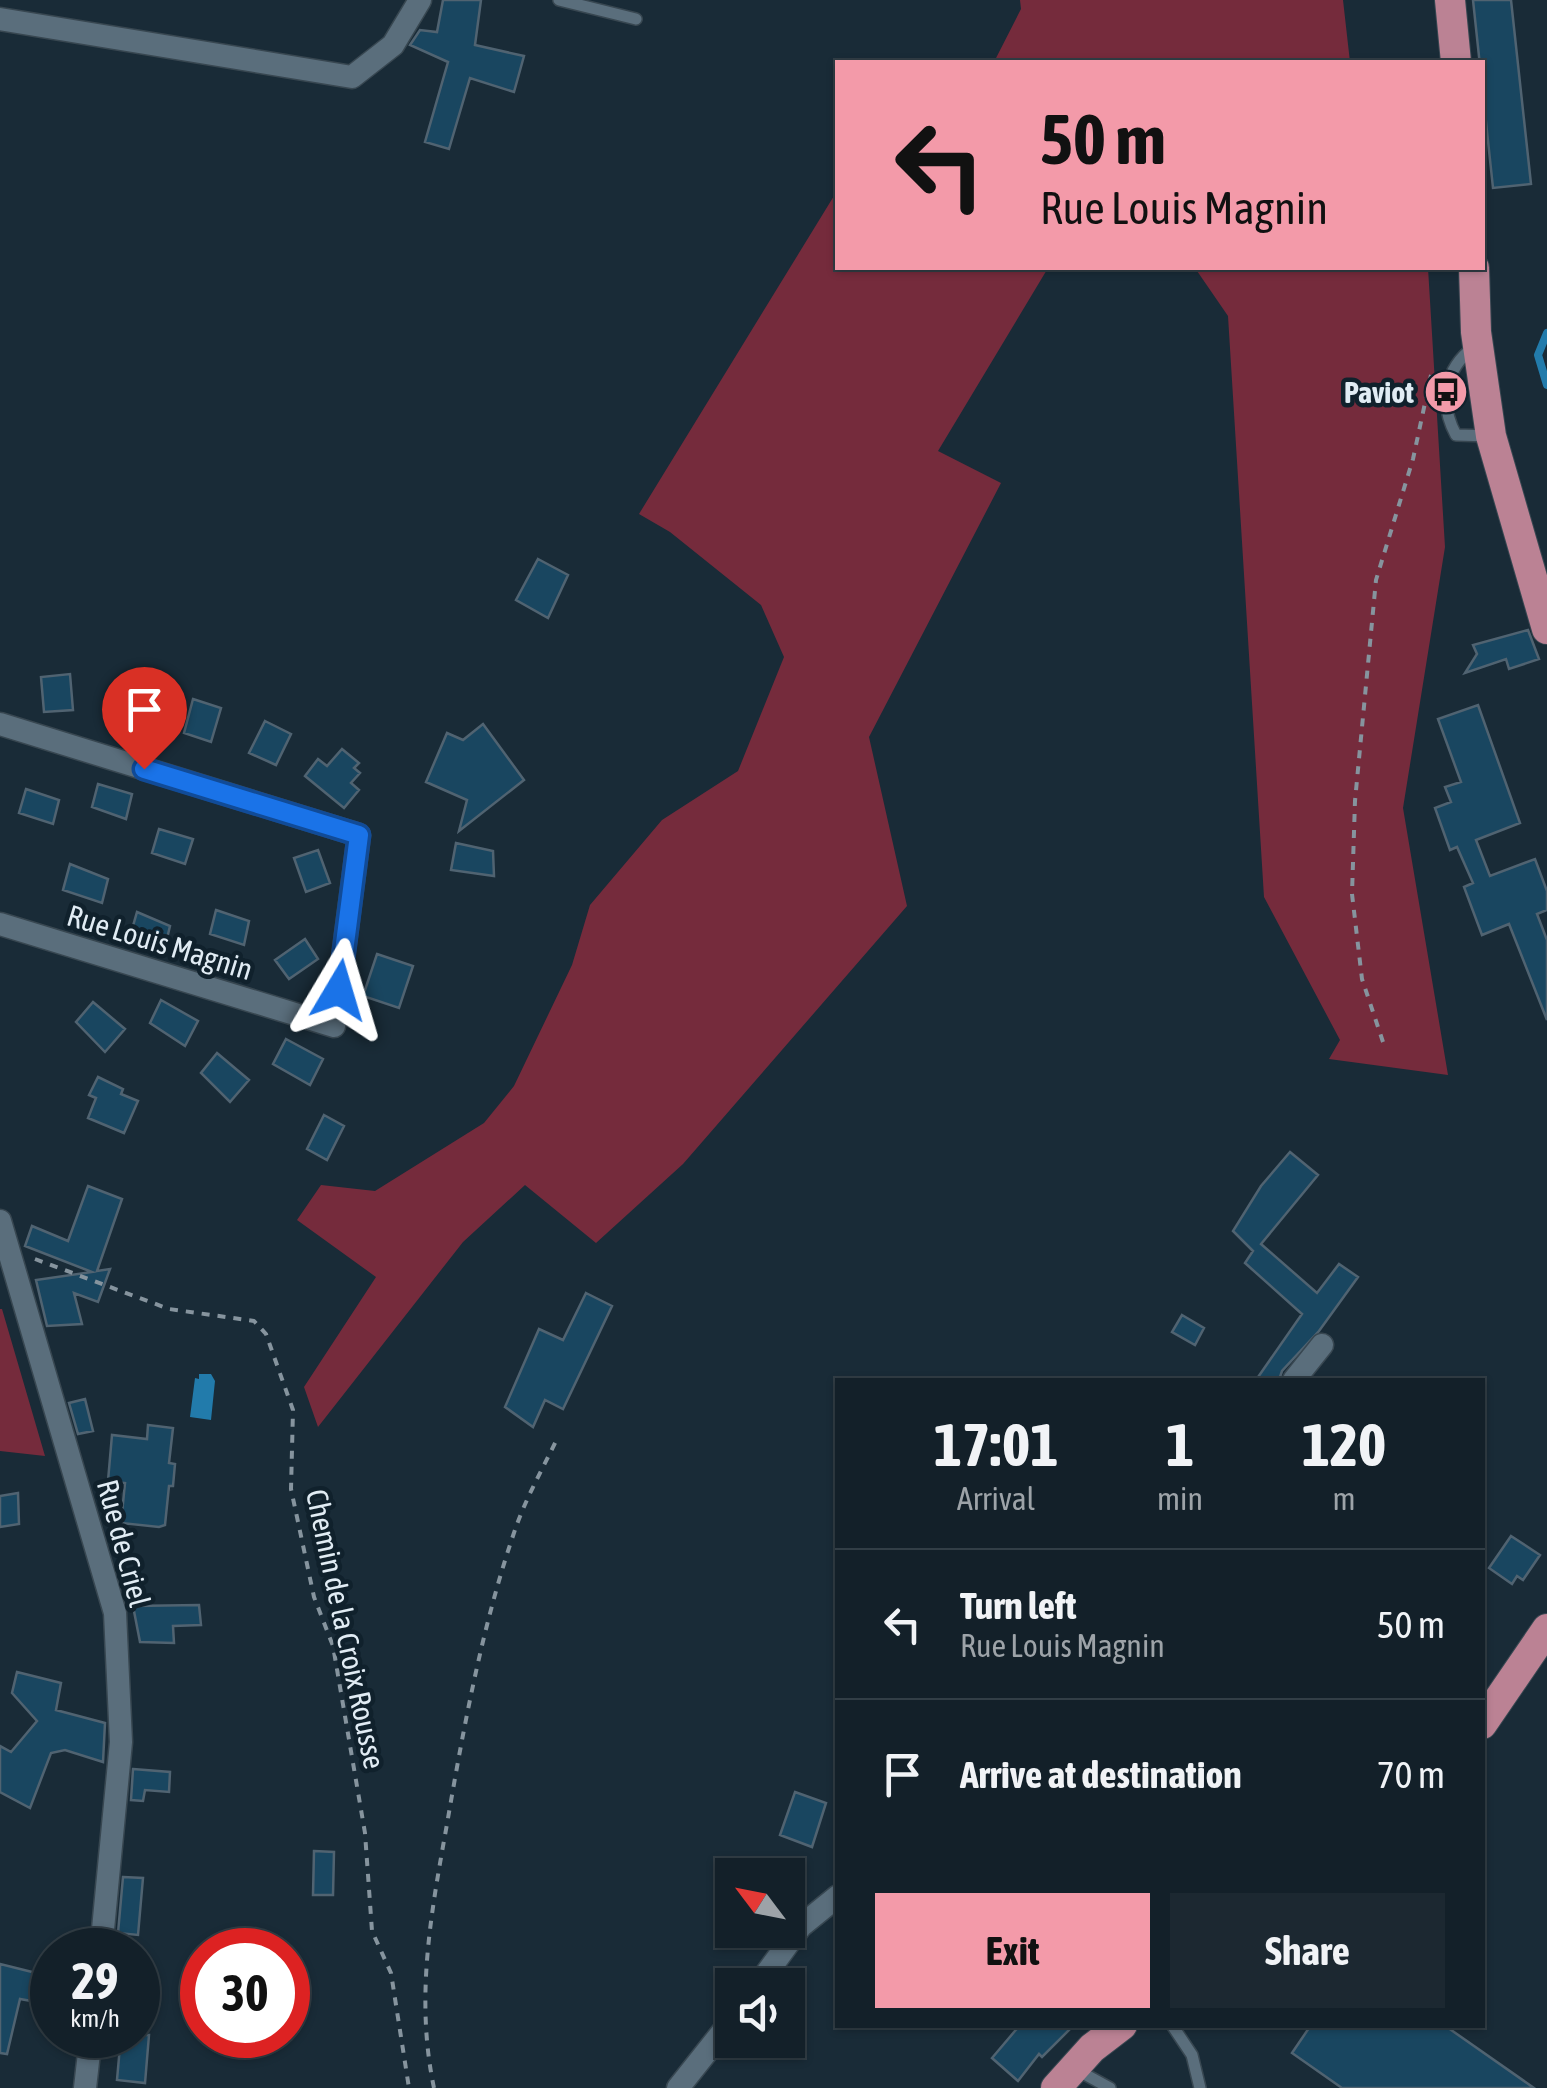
<!DOCTYPE html>
<style>
body{margin:0;font-family:"Asap Condensed",sans-serif;background:#1c2831;color:#f1f3f6;height:100vh;display:flex;flex-direction:column;font-size:38px;white-space:nowrap}
*{box-sizing:border-box;margin:0}
p{font-size:32px;color:#9da3a8}
.icon{flex:none;width:55px;height:55px;fill:none;stroke:currentColor;stroke-width:2;stroke-linecap:round;stroke-linejoin:round}
.map{position:relative;flex:1;overflow:hidden}
.side{position:absolute;left:835px;top:1378px;width:650px;height:650px;display:flex;flex-direction:column;background:#132029;border-radius:0px;box-shadow:0 2px 8px #0004,0 0 0 2px #323e46}
.side>*{flex:none}
.top-card{position:absolute;left:835px;top:60px;width:650px;height:210px;border-radius:0px;box-shadow:0 2px 8px #0004,0 0 0 2px #323e46;background:#f39aa9;color:#111;overflow:hidden}
.needle{width:65px;rotate:302deg}
.fabs{position:absolute;left:715px;top:1858px;display:grid;gap:20px}
.fabs a{display:grid;place-items:center;width:90px;height:90px;border-radius:0px;background:#132029;box-shadow:0 2px 8px #0004,0 0 0 2px #323e46;font-size:50px}
.speed{position:absolute;left:30px;top:1928px;display:flex;gap:20px;font-size:50px;font-weight:700;text-align:center}
.speed>*{display:grid;place-content:center;width:130px;height:130px;border-radius:50%;background:#132029;box-shadow:0 2px 8px #0004,0 0 0 2px #323e46;line-height:1}
.speed small{font-size:25px;font-weight:400}
.speed .limit{border:15px solid #d22;background:#fff;color:#111}
.pin{position:absolute;display:grid;place-items:center;width:85px;height:85px;color:#fff;margin:-102px -42px;border-radius:50% 50% 50% 0;rotate:-45deg;box-shadow:0 0 10px #0007}
.pin .icon{rotate:45deg}
.me{position:absolute;width:110px;margin:-55px;rotate:7deg;stroke-linejoin:round;filter:drop-shadow(0 0 8px #0008)}
.turn{display:flex;align-items:center;gap:35px;height:210px;padding:0 40px;font-size:45px}
.turn .icon{width:130px;height:130px;stroke-width:2.5}
.turn b{display:block;font-size:70px;line-height:85px}
.eta{display:flex;justify-content:space-evenly;align-items:center;height:170px;text-align:center}
.eta b{font-size:60px;font-weight:700;line-height:70px}
.action{display:flex;gap:20px;margin-top:auto;padding:20px 40px}
.action a{flex:1;height:115px;border-radius:0px;background:#f39aa9;color:#111;font-size:40px;font-weight:700;line-height:115px;text-align:center}
.action a+a{background:#1c2831;color:#f1f3f6}
ul{padding:0;list-style:none}
li{display:flex;align-items:center;gap:30px;height:150px;padding:0 40px;border-top:2px solid #323e46}
li div{flex:1}
li b{display:block;font-size:38px}
li em{font-style:normal}
.map>svg:first-child{display:block}
.green{fill:#752b3c}
.water{fill:#227bab}
.lines{fill:none;stroke-linecap:round;stroke-linejoin:round}
.stream{stroke:#227bab;stroke-width:8}
.building{fill:#194660;stroke:#506371;stroke-width:2.5}
.lane-casing{stroke:#384751;stroke-width:14}
.street-casing{stroke:#384751;stroke-width:25}
.primary-casing{stroke:#384751;stroke-width:32}
.path{stroke:#86949e;stroke-width:4;stroke-dasharray:8 8;stroke-linecap:butt}
.lane{stroke:#5a6e7c;stroke-width:11}
.street{stroke:#5a6e7c;stroke-width:22}
.primary{stroke:#bb8294;stroke-width:30}
.route-casing{stroke:#114b97;stroke-width:25}
.route{stroke:#1a73e8;stroke-width:18}
.labels{text-anchor:middle;dominant-baseline:central;stroke-width:9;stroke-linejoin:round;paint-order:stroke}
.poi-label{font-size:30px;font-weight:bold;fill:#e1ecf4;stroke:#10212c;text-anchor:end}
.street-label{font-size:30px;fill:#e1ecf4;stroke:#10212c}
</style>
<div class="map">
<svg width="1547" height="2088" viewBox="0 0 1547 2088">
<rect width="100%" height="100%" fill="#192b37"/>
<path class="green" d="M1020,0h323l7,62h-356l27,-53z
M837,191l1,77h210l-110,183 63,32 -132,254 38,169 -224,258 -87,79 -71,-58 -62,57 -145,185 -14,-40 72,-110 -79,-57 24,-35 54,6 109,-68 30,-37 58,-121 18,-60 72,-85 76,-49 46,-114 -23,-52 -91,-73 -31,-18z
M1195,268h233l17,279 -42,261 45,267 -119,-16 11,-19 -76,-143 -36,-581z
M0,1309h2l43,147 -45,-5z"/>
<path class="water" d="M199,1374h12l4,7 -4,39 -21,-3 5,-39 4,1z"/>
<g class="lines">
<path class="stream" d="M1547,333l-9,22 9,30"/>
</g>
<path class="building" d="M443,0h38l-6,45 49,11 -10,36 -44,-14 -21,71 -24,-7 23,-80 -38,-17 10,-15 17,2z
M1473,0h38l20,184 -38,4z
M538,559l30,16 -20,43 -32,-18z
M1528,630l11,29 -30,10 -3,-10 -41,14 12,-19 -4,-9z
M70,674l3,36 -29,2 -3,-35z
M121,682l29,4 -5,37 -29,-6z
M193,699l28,9 -10,34 -27,-9z
M1478,705l42,118 -44,17 14,36 45,-17 12,32v19l-10,4 10,26v80l-38,-96 -27,11 -18,-48 9,-4 -16,-36 -7,3 -15,-42 16,-6 -6,-15 16,-5 -23,-63z
M265,721l26,13 -15,31 -27,-12z
M483,724l41,56 -65,51 8,-31 -41,-18 21,-49 16,7z
M342,749l17,14 -5,5 6,5 -9,10 8,7 -15,18 -39,-32 13,-17 9,7z
M98,784l34,10 -6,25 -34,-12z
M26,789l33,11 -6,24 -34,-11z
M159,829l34,10 -8,25 -33,-11z
M456,843l37,8 1,25 -43,-6z
M318,850l12,33 -24,9 -12,-34z
M70,864l38,15 -6,24 -39,-13z
M216,910l33,11 -5,24 -34,-11z
M137,912l33,14 -6,25 -35,-11z
M305,939l13,20 -29,20 -14,-19z
M377,954l36,12 -14,42 -36,-12z
M161,1000l37,21 -13,25 -35,-23z
M93,1002l32,27 -20,23 -29,-30z
M286,1039l37,20 -13,26 -37,-21z
M217,1053l32,27 -19,22 -29,-29z
M98,1077l25,12 -2,5 17,7 -14,32 -36,-15 8,-20 -7,-3z
M324,1115l20,11 -17,34 -20,-11z
M1290,1152l28,23 -57,69 56,49 22,-29 19,13 -39,54 -37,40 -3,9h-23l46,-66 -57,-51 8,-12 -20,-20 28,-45z
M88,1186l34,13 -25,72 13,-2 -12,33 -24,-9 8,31 -35,2 -11,-46 56,-8 -67,-26 7,-20 36,15z
M586,1293l26,13 -49,103 -18,-9 -12,27 -28,-20 34,-78 24,11z
M1182,1315l22,13 -9,17 -23,-13z
M85,1399l8,32 -15,3 -9,-31z
M148,1425l25,3 -4,35 6,1 -2,22h-4l-4,39 -6,2 -38,-4 4,-40 -17,-2 4,-46 35,4z
M18,1493l1,31 -19,3v-31z
M1511,1536l29,19 -17,25 -6,-4 -5,8 -23,-16z
M199,1605l2,20 -28,1 1,17 -34,-1 -7,-36z
M17,1672l44,11 -5,27 49,13 -2,39 -38,-12 -14,3 -21,55 -30,-16v-46l11,6 26,-31 -25,-28z
M133,1769l37,3 -1,20 -24,-2 -2,11 -12,-1z
M795,1792l31,11 -14,44 -32,-12z
M314,1851l20,1 -1,43h-20z
M123,1877l20,1 -5,57 -20,-2z
M0,1964l44,11 -7,27 -17,-3 -13,55 -7,-1z
M1020,2025h54l-32,32 -3,-3 -21,27 -26,-23z
M1311,2025h133l90,63h-192l-50,-35z
M121,2035h28l-4,48 -28,-3z"/>
<g class="lines">
<g class="lane-casing">
<path id="lane" d="M559,0l77,19
M1474,347c-30,22 -35,57 -18,88l35,1
M1172,2025l20,30 8,33
M1077,2070l33,18"/>
</g>
<g class="street-casing">
<path id="street" d="M0,19l352,58 41,-32 27,-45
M0,724l359,111 -25,191 -334,-102
M0,1221l115,392 6,129 -20,208
M1294,1380l28,-35
M758,1985l43,-59 37,-30
M85,2088l6,-53
M678,2088l54,-68"/>
</g>
<g class="primary-casing">
<path id="primary" d="M1450,0l6,62
M1474,268l2,64 15,104 56,193
M1482,1724l65,-95
M1056,2088l36,-40 30,-23"/>
</g>
<path class="path" d="M1383,1042l-21,-63 -10,-85 3,-93 21,-221 37,-121 18,-84
M35,1259l134,50 85,12 12,13 27,76 -2,79 23,108 19,49 32,187 7,98 19,42 18,115
M434,2088c-19,-90 -3,-175 13,-264 17,-99 36,-202 69,-297 11,-31 28,-61 42,-90"/>
<use href="#lane" class="lane"/>
<use href="#street" class="street"/>
<use href="#primary" class="primary"/>
</g>
<g class="lines">
<g class="route-casing">
<path id="route" d="M144,769l215,66 -20,155"/>
</g>
<use href="#route" class="route"/>
</g>
<defs>
<g id="bus-disc" transform="scale(2.25)"><circle r="9.5" fill="#f39aa9" stroke="#10212c"/><path d="M-5-6H5V4H4V6H2V4H-2V6H-4V4H-5ZM-3.5-4V0h7V-4ZM-3.5 1.2v1.5H-2V1.2ZM2 1.2v1.5H3.5V1.2Z" fill="#111"/></g>
</defs>
<g fill-rule="evenodd">
<use href="#bus-disc" x="1446" y="392"/>
</g>
<g class="labels">
<g class="poi-label">
<text x="1414" y="392">Paviot</text>
</g>
<g class="street-label">
<text transform="translate(160 942) rotate(17)">Rue Louis Magnin</text>
<text transform="translate(124 1543) rotate(75)">Rue de Criel</text>
<text transform="translate(346 1629) rotate(78)">Chemin de la Croix Rousse</text>
</g>
</g>
</svg>
<div class="fabs">
<a><svg class="needle" viewBox="-14 -14 28 28"><path d="M0-13l5 13h-10z" fill="#e53935"/><path d="M0 13l5-13h-10z" fill="#9da3a8"/></svg></a>
<a><svg class="icon" aria-label="sound" viewBox="0 0 24 24"><path d="M4 9h4l5-4v14l-5-4H4zM17 9q2 3 0 6"/></svg></a>
</div>
<div class="speed"><div>29<small>km/h</small></div><div class="limit">30</div></div>
<div class="pin" style="left:144px;top:769px;background:#d93025"><svg class="icon" aria-label="arrive" viewBox="0 0 24 24"><path d="M6 21V4h12l-3 4 3 4H6"/></svg></div>
<svg class="me" style="left:339px;top:990px" viewBox="-20 -20 40 40"><path d="M0-17L14 15 0 8-14 15z" fill="#1a73e8" stroke="#fff" stroke-width="4"/></svg>
<div class="top-card">
<div class="turn"><svg class="icon" aria-label="left" viewBox="0 0 24 24"><path d="M17 20v-9H6M10 6l-5 5 5 5"/></svg><div><b>50 m</b>Rue Louis Magnin</div></div>
</div>
<section class="side">
<div class="eta">
<div><b>17:01</b><p>Arrival</p></div>
<div><b>1</b><p>min</p></div>
<div><b>120</b><p>m</p></div>
</div>
<ul>
<li><svg class="icon" aria-label="left" viewBox="0 0 24 24"><path d="M17 20v-9H6M10 6l-5 5 5 5"/></svg><div><b>Turn left</b><p>Rue Louis Magnin</p></div><em>50 m</em></li>
<li><svg class="icon" aria-label="arrive" viewBox="0 0 24 24"><path d="M6 21V4h12l-3 4 3 4H6"/></svg><div><b>Arrive at destination</b></div><em>70 m</em></li>
</ul>
<div class="action"><a>Exit</a><a>Share</a></div>
</section>
</div>
